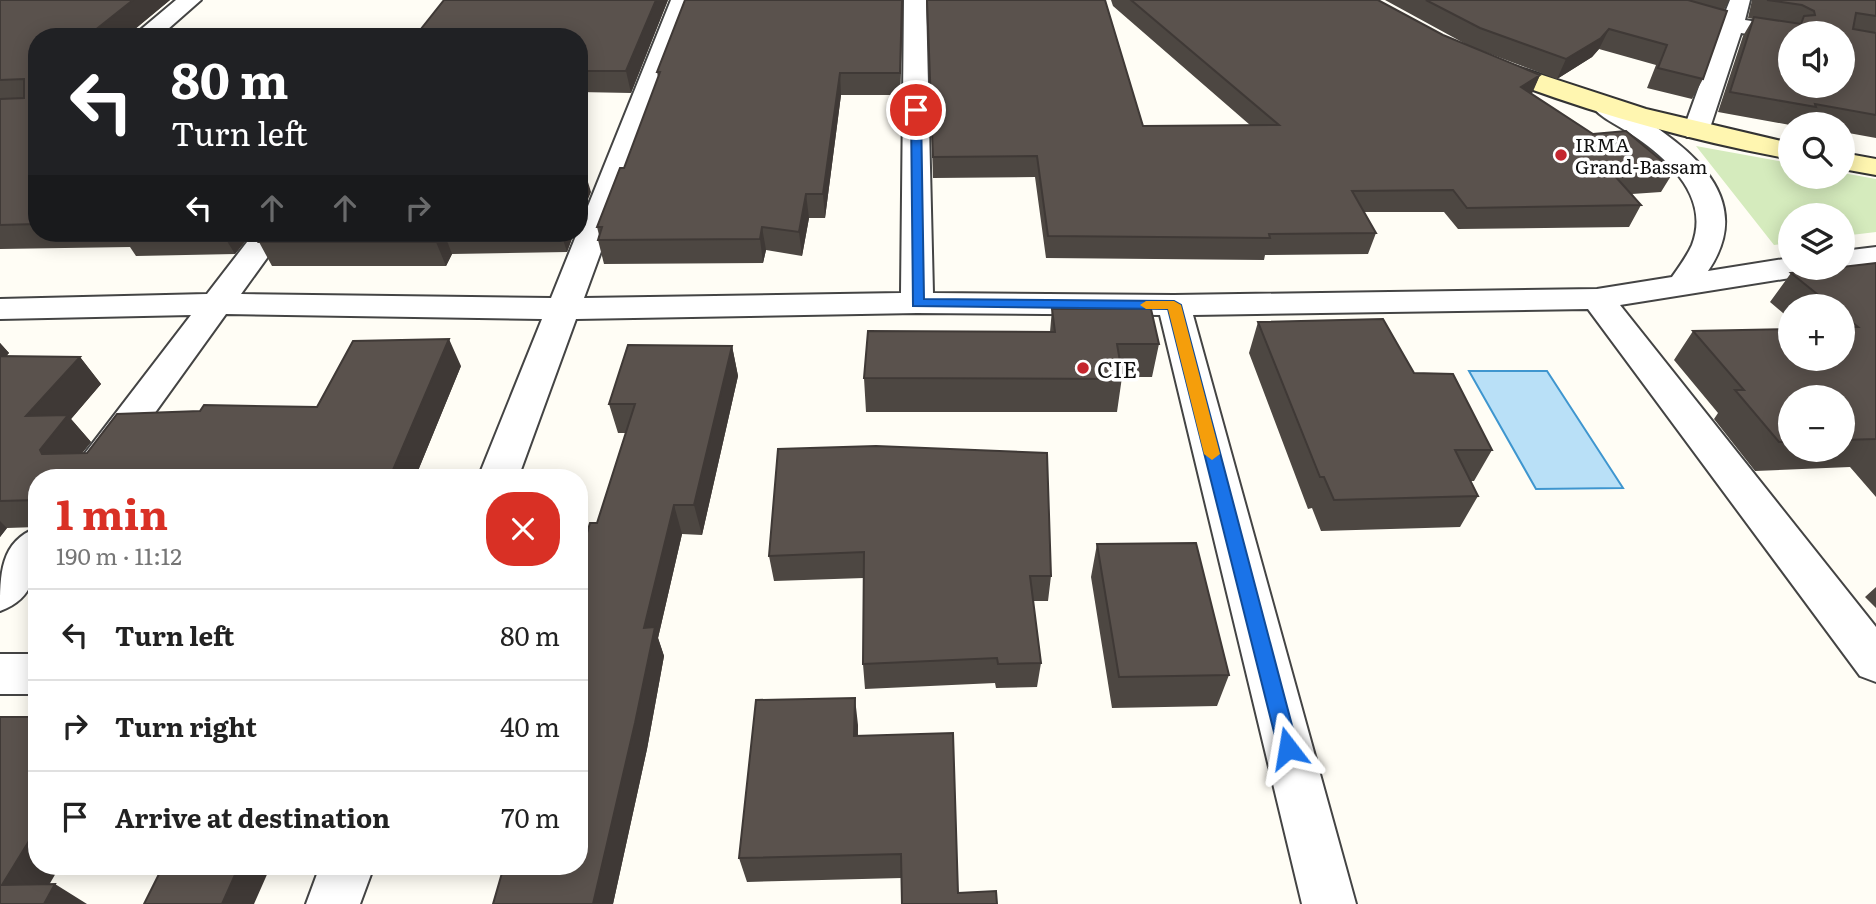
<!DOCTYPE html>
<meta charset="utf-8">
<style>
body{margin:0;font-family:Literata,serif;background:#f6f6f6;color:#222;height:100vh;display:flex;flex-direction:column;font-size:26px;white-space:nowrap}
*{box-sizing:border-box;margin:0}
p{font-size:23px;color:#767676}
.icon{flex:none;width:38px;height:38px;fill:none;stroke:currentColor;stroke-width:2;stroke-linecap:round;stroke-linejoin:round}
.map{position:relative;flex:1;overflow:hidden}
.details{position:absolute;left:28px;top:469px;width:560px;height:406px;display:flex;flex-direction:column;background:#fff;border-radius:28px;box-shadow:0 4px 18px #0003}
.details>*{flex:none}
.top-card{position:absolute;left:28px;top:28px;width:560px;height:214px;border-radius:28px;box-shadow:0 4px 18px #0003;background:#202124;color:#fff;overflow:hidden}
.buttons{position:absolute;left:1778px;top:21px;display:grid;gap:14px}
.buttons a{display:grid;place-items:center;width:77px;height:77px;border-radius:50%;background:#fff;box-shadow:0 4px 18px #0003;font-size:35px}
.pin{position:absolute;display:grid;place-items:center;width:60px;height:60px;color:#fff;margin:-30px;border:4px solid #fff;border-radius:50%;box-shadow:0 2px 7px #0007}
.me{position:absolute;width:77px;margin:-38px;rotate:346deg;stroke-linejoin:round;filter:drop-shadow(0 0 5px #0008)}
.turn{display:flex;align-items:center;gap:24px;height:147px;padding:0 28px;font-size:32px}
.turn .icon{width:91px;height:91px;stroke-width:2.5}
.turn b{display:block;font-size:49px;line-height:60px}
.lanes{display:flex;align-items:center;height:66px;padding:0 28px;background:#0003;justify-content:center;gap:35px;direction:ltr}
.lanes .off{opacity:.35}
.round{display:grid;place-items:center;flex:none;width:74px;height:74px;border-radius:28px;background:#f6f6f6}
.headline{display:flex;align-items:center;justify-content:space-between;height:119px;padding:0 28px}
h1{font-size:42px;font-weight:700;line-height:52px;color:#d93025}
ul{padding:0;list-style:none}
li{display:flex;align-items:center;gap:21px;height:91px;padding:0 28px;border-top:2px solid #e0e0e0}
li div{flex:1}
li b{display:block;font-size:26px}
li em{font-style:normal}
.map>svg:first-child{display:block}
.green{fill:#d5ebbd}
.water{fill:#b9e0f7;stroke:#3f96cf;stroke-width:2}
.lines{fill:none;stroke-linecap:round;stroke-linejoin:round}
.street-casing{stroke:#444;stroke-width:4}
.secondary-casing{stroke:#333;stroke-width:4}
.street{fill:#fff;fill-rule:evenodd}
.secondary{fill:#fff6b0;fill-rule:evenodd}
.wall{fill:#4d4742;fill-rule:evenodd}
.shaded-wall{fill:#3f3936}
.building{fill:#5a524d;stroke:#3f3936;stroke-width:2;fill-rule:evenodd}
.route{fill:#1a73e8;stroke:#114b97;stroke-width:2}
.slow{fill:#f59e0b}
.poi-dot{fill:#c4262e;stroke:#fff;stroke-width:2.5}
.labels{text-anchor:middle;dominant-baseline:central;stroke-width:7;stroke-linejoin:round;paint-order:stroke}
.far-poi-label{font-size:19px;fill:#111;stroke:#fff;text-anchor:start}
.poi-label{font-size:23px;fill:#111;stroke:#fff;text-anchor:start}
</style>
<div class="map">
<svg width="1876" height="904" viewBox="0 0 1876 904">
<rect width="100%" height="100%" fill="#fffdf5"/>
<path class="green" d="M1696,146l94,17v14h53v-4l33,6v53l-33,4v-21h-53v28l-16,2z"/>
<path class="water" d="M1469,371h78l76,117 -87,1z"/>
<g class="lines">
<g class="street-casing">
<path id="street" d="M176,0h25l-42,37h-27z
M671,0h22l-109,298 317,-5 3,-293h22l7,293 241,2 423,-6 75,-12c7,-10 15,-21 20,-32 19,-49 -26,-88 -61,-111 -13,-9 -31,-16 -40,-29l4,-5h18c61,37 150,90 95,171l82,-13v10h16l-5,7 -11,3 -170,27 256,322v55l-16,-6 -272,-367 -395,6 163,589h-54l-142,-589 -243,-2 -341,6 -58,159h-40l64,-159 -316,-5 -118,164h-42l125,-163 -191,4v-20l207,-5 47,-61h31l-44,61 310,4z
M1634,0h36l54,15 6,-15h20l-5,20 45,7 11,6h-11v8l-49,-8 -32,98 -4,6h-18l-4,-6 37,-103 -83,-23z
M1876,247v18l-40,3h7v-17z
M37,528c0,35 3,69 -37,83 0,-36 0,-70 37,-83z
M0,654h37v40h-37z
M320,866h54l-14,38h-54z"/>
</g>
<g class="secondary-casing">
<path id="secondary" d="M1487,57l159,52 144,34v16c-106,-20 -211,-49 -312,-90l-3,-5 3,-5z
M1843,153l33,6v16l-33,-6z"/>
</g>
<use href="#street" class="street"/>
<use href="#secondary" class="secondary"/>
</g>
<path class="wall" d="M0,0h170l-42,35 -91,2v196h215l-17,21 -99,2 -6,-9 -130,2z
M668,0l-37,93 -52,-1v-55h-161l-1,-3z
M685,0h218l-3,95h-59l-16,123h-16l-7,38 -36,-6 -3,13 -159,1 -6,-24 1,-5 -2,-8 27,-59 34,-91 -1,-5z
M927,0l216,126 107,-1 -137,-119 -2,-6h267l65,35 28,12 -86,-47h344l-5,10 -21,69 -11,20 -45,-11 9,-23 -57,-16 -7,8 -35,22 -80,-30 63,26 -9,19 62,40 81,37 -13,21 -29,2 9,11 -12,22 -171,2 -14,-17h-80l12,21 -8,21 -103,1 -1,5 -218,-2 -11,-81 -102,1z
M1752,0h124v138l-33,-6v-8h-53v1l-72,-13 25,-76 10,-17 -5,-1z
M262,233h312l-7,19 -115,2 -6,12h-174l-13,-24 5,-6z
M1876,263v234l-26,-30 -95,4 -41,-52 4,-6 -44,-53 19,-29 150,28v-53h-53v13l-20,-17 21,-29zM1790,397h53v53h-53z
M1052,309l107,35 -7,33h-30l-5,35h-251l-2,-34 186,-46z
M1258,322l156,51 78,77 -18,31h-3l7,15 -18,31 -139,4 -9,-23 -4,1 -59,-156z
M0,343l9,10 -3,3 74,1 21,27 -30,35 20,23 -9,11h5l230,-46 144,-41 -46,112h-378v49l-30,1 -7,9z
M732,346l6,30 -36,159 -20,-1 -24,104 6,18 -17,93 -34,155h-120l86,-38 18,-343 29,-90h-8l-9,-29z
M778,449l273,127 -3,25h-15l8,62 -4,24 -41,1 -1,-5 -130,6 -2,-25 1,-86 -90,3 -5,-25z
M1097,544l132,131 -12,31 -105,2 -21,-131z
M1876,587v21l-11,-11z
M858,725v11l100,157 -56,-15 -155,4 -8,-24z"/>
<path class="shaded-wall" d="M133,0h37l-45,37 -36,-2z
M656,0h12l-37,93 -5,-22z
M902,0h1l-3,95v-22z
M1609,29l-10,20 -7,8 -35,22 9,-20z
M840,73l1,22 -16,123 -2,-24z
M1540,75l-9,21 -10,-9z
M584,169l7,23 -12,29v-40z
M806,194l3,24 -7,38 -3,-24z
M762,227l4,23 -3,13 -3,-24z
M222,233h30l-17,21z
M441,233h3l8,21 -6,12 -10,-24z
M561,233h13l-7,19z
M449,339l12,27 -46,112h-24l-1,-1z
M0,343l9,10 -9,10z
M732,346l6,30 -36,159 -8,-30z
M80,357l21,27 -30,35 20,23 -27,34 -22,-22 -16,-38z
M674,505l8,29 -24,104 6,18 -17,93 -34,155h-20l51,-276z
M0,521l7,7 -7,9z
M855,698l3,27 -1,38 -3,-27z
M37,828v38h23l-22,38 -36,-19z
M239,866h26l4,4 -15,34h-32z
M55,884l32,20h-43z"/>
<path class="building" d="M0,0h133l-44,35h157l-2,2h-207v187l-37,1v-126l24,-1v-19l-24,1z
M444,0h212l-30,71h-47v-34h-156l2,-3h-8z
M685,0h217l-2,73h-60l-17,121h-17l-7,38 -37,-5 -2,12 -162,1 4,-13h-5l23,-59h4l36,-96h-3z
M927,0h178l38,126 136,-1 -148,-125h247l65,35 97,40 -19,12 72,47 33,-3 48,40 -60,4 27,30 -174,3 -14,-18 -101,1 24,42 -107,1 1,4 -222,-2 -11,-80 -104,1z
M1426,0h262l39,11 -24,68 -45,-11 9,-23 -58,-16 -8,9 -35,21 -86,-31z
M1767,0h109v16l-20,-3 -3,16 23,4v82l-61,-11 1,3 -86,-15 24,-75 47,7 3,-8 11,-1 -1,-4 -12,-6zM1790,33h53v53h-53z
M579,169h5l-5,12z
M266,233h175l-5,9h-177z
M1876,263v176l-33,1v-43h-53v45h-11l-44,-52h9l-51,-59 97,-2v30h53v-32h15l-15,-12v-9h-11l-41,-33z
M1052,309h99l8,35h-42l6,35 -259,-1 4,-47 187,1z
M1383,319l31,54 39,1 39,76h-37l23,46 -144,4 -10,-23h-4l-62,-155z
M449,339l-59,138 -35,1h-318v22l-37,1v-145l80,1 -54,59 42,-1 -28,35 2,4 45,-1 30,-39 83,-3 4,-6 113,2 36,-66z
M628,345l104,1 -38,159h-20l-30,123 11,-1 -20,96 -42,181h-100l11,-38h75v-306l11,-37h7l38,-119h-26z
M876,446l171,7 4,123h-21l11,87 -43,1 -1,-6 -134,6 1,-112 -95,4 9,-107z
M1196,543l33,132 -110,2 -22,-133z
M855,698l-1,38 99,-3 5,160 38,-2 1,13h-95l-1,-50 -162,4 17,-158z
M37,710v118l-35,57 53,-1 -11,20h-44v-187h32z
M163,866h76l-17,38h-78z"/>
<path class="route" d="M916,107l5,3 3,189 250,2 7,4 117,443 -3,6 -7,3 -7,-3 -3,-6 -110,-439 -255,-3 -2,-196z"/>
<path class="slow" d="M1174,301l7,4 39,149 -8,6 -8,-6 -36,-145h-22l-6,-4 6,-4z"/>
<g class="poi-dot">
<circle cx="1561" cy="155" r="7"/>
<circle cx="1083" cy="368" r="7"/>
</g>
<g class="labels">
<g class="far-poi-label">
<text x="1575" y="144">IRMA<tspan x="1575" dy="22">Grand-Bassam</tspan></text>
</g>
<g class="poi-label">
<text x="1097" y="368">CIE</text>
</g>
</g>
</svg>
<div class="buttons">
<a><svg class="icon" aria-label="sound" viewBox="0 0 24 24"><path d="M4 9h4l5-4v14l-5-4H4zM17 9q2 3 0 6"/></svg></a>
<a><svg class="icon" aria-label="search" viewBox="0 0 24 24"><circle cx="10" cy="10" r="6"/><path d="M15 15l6 6"/></svg></a>
<a><svg class="icon" aria-label="layers" viewBox="0 0 24 24"><path d="M12 4l9 5-9 5-9-5zM3 14l9 5 9-5"/></svg></a>
<a>+</a>
<a>−</a>
</div>
<div class="pin" style="left:916px;top:110px;background:#d93025"><svg class="icon" aria-label="arrive" viewBox="0 0 24 24"><path d="M6 21V4h12l-3 4 3 4H6"/></svg></div>
<svg class="me" style="left:1288px;top:748px" viewBox="-20 -20 40 40"><path d="M0-17L14 15 0 8-14 15z" fill="#1a73e8" stroke="#fff" stroke-width="4"/></svg>
<div class="top-card">
<div class="turn"><svg class="icon" aria-label="left" viewBox="0 0 24 24"><path d="M17 20v-9H6M10 6l-5 5 5 5"/></svg><div><b>80 m</b>Turn left</div></div>
<div class="lanes"><svg class="icon" aria-label="left" viewBox="0 0 24 24"><path d="M17 20v-9H6M10 6l-5 5 5 5"/></svg><svg class="icon off" aria-label="ahead" viewBox="0 0 24 24"><path d="M12 20V5M6 11l6-6 6 6"/></svg><svg class="icon off" aria-label="ahead" viewBox="0 0 24 24"><path d="M12 20V5M6 11l6-6 6 6"/></svg><svg class="icon off" aria-label="right" viewBox="0 0 24 24"><path d="M7 20v-9h11M14 6l5 5-5 5"/></svg></div>
</div>
<section class="details">
<div class="headline"><div><h1>1 min</h1><p>190 m · 11:12</p></div><a class="round" style="background:#d93025;color:#fff"><svg class="icon" aria-label="close" viewBox="0 0 24 24"><path d="M6 6l12 12M18 6L6 18"/></svg></a></div>
<ul>
<li><svg class="icon" aria-label="left" viewBox="0 0 24 24"><path d="M17 20v-9H6M10 6l-5 5 5 5"/></svg><div><b>Turn left</b></div><em>80 m</em></li>
<li><svg class="icon" aria-label="right" viewBox="0 0 24 24"><path d="M7 20v-9h11M14 6l5 5-5 5"/></svg><div><b>Turn right</b></div><em>40 m</em></li>
<li><svg class="icon" aria-label="arrive" viewBox="0 0 24 24"><path d="M6 21V4h12l-3 4 3 4H6"/></svg><div><b>Arrive at destination</b></div><em>70 m</em></li>
</ul>
</section>
</div>
